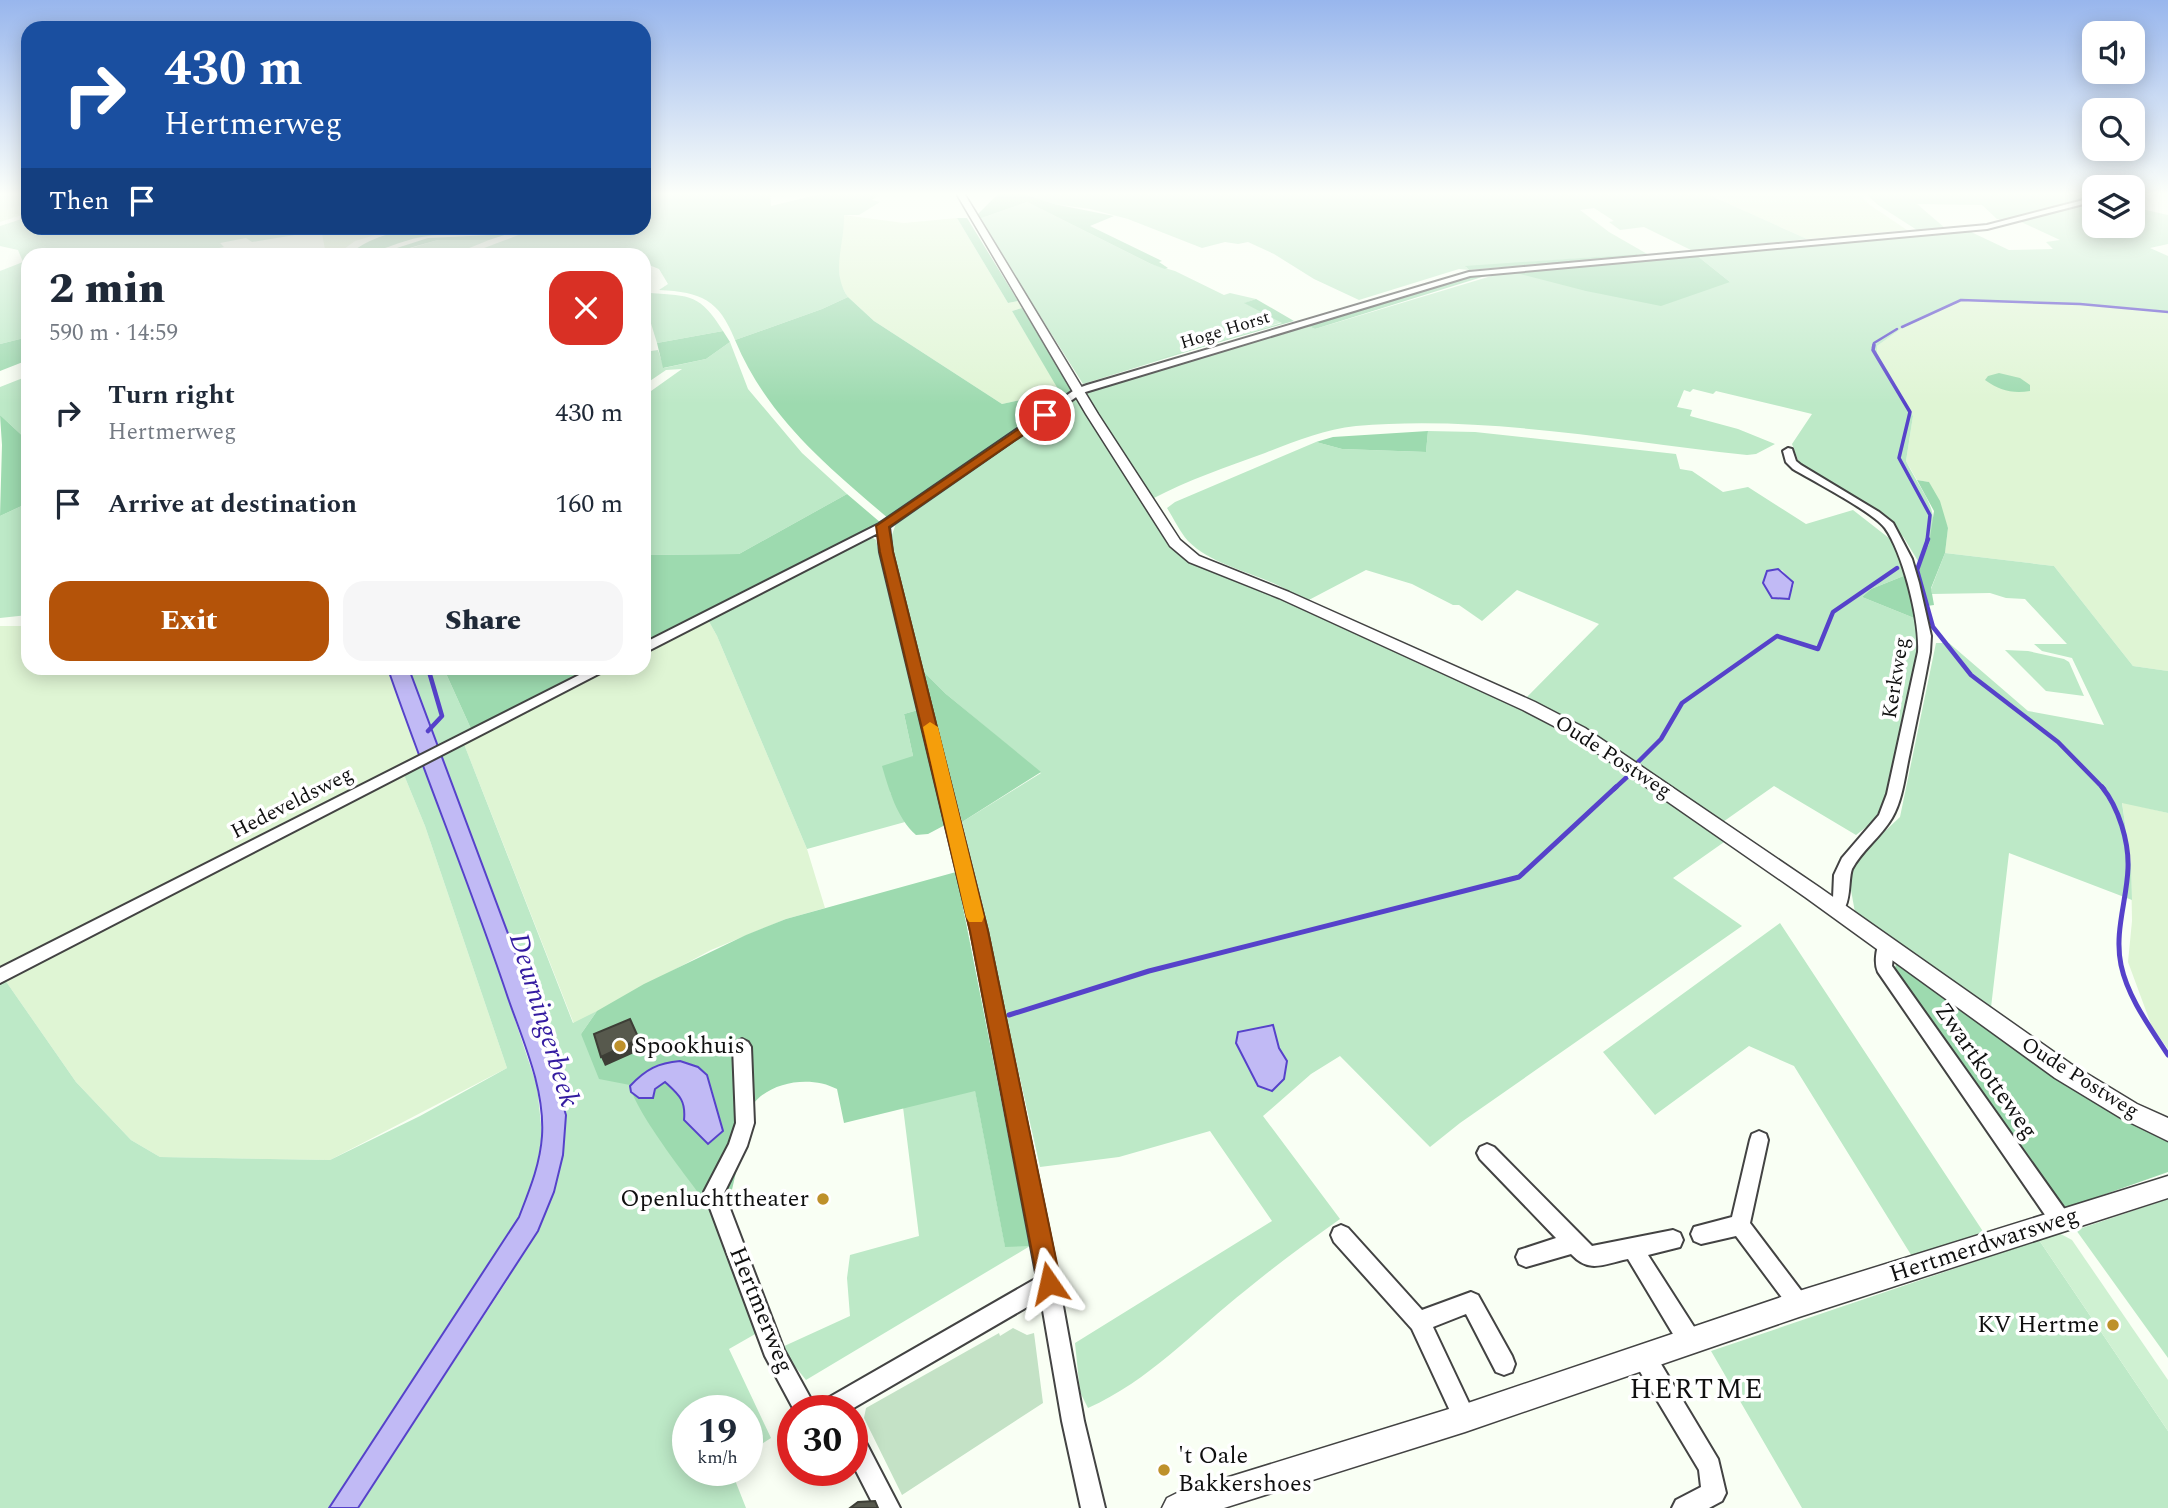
<!DOCTYPE html>
<meta charset="utf-8">
<style>
body{margin:0;font-family:Spectral,serif;background:#f6f6f7;color:#1f2937;height:100vh;display:flex;flex-direction:column;font-size:26px;white-space:nowrap}
*{box-sizing:border-box;margin:0}
p{font-size:23px;color:#747a83}
.icon{flex:none;width:38px;height:38px;fill:none;stroke:currentColor;stroke-width:2;stroke-linecap:round;stroke-linejoin:round}
.map{position:relative;flex:1;overflow:hidden}
.drawer{position:absolute;left:21px;top:248px;width:630px;height:427px;display:flex;flex-direction:column;background:#fff;border-radius:21px;box-shadow:0 4px 18px #0003}
.drawer>*{flex:none}
.banner{position:absolute;left:21px;top:21px;width:630px;height:214px;border-radius:21px;box-shadow:0 4px 18px #0003;background:#1a4fa0;color:#fff;overflow:hidden}
.tools{position:absolute;left:2082px;top:21px;display:grid;gap:14px}
.tools a{display:grid;place-items:center;width:63px;height:63px;border-radius:14px;background:#fff;box-shadow:0 4px 18px #0003;font-size:35px}
.speed{position:absolute;left:672px;top:1395px;display:flex;gap:14px;font-size:35px;font-weight:700;text-align:center}
.speed>*{display:grid;place-content:center;width:91px;height:91px;border-radius:50%;background:#fff;box-shadow:0 4px 18px #0003;line-height:1}
.speed small{font-size:18px;font-weight:400}
.speed .limit{border:10px solid #d22;background:#fff;color:#111}
.pin{position:absolute;display:grid;place-items:center;width:60px;height:60px;color:#fff;margin:-30px;border:4px solid #fff;border-radius:50%;box-shadow:0 2px 7px #0007}
.me{position:absolute;width:77px;margin:-38px;rotate:349deg;stroke-linejoin:round;filter:drop-shadow(0 0 5px #0008)}
.turn{display:flex;align-items:center;gap:24px;height:147px;padding:0 28px;font-size:32px}
.turn .icon{width:91px;height:91px;stroke-width:2.5}
.turn b{display:block;font-size:49px;line-height:60px}
.then{display:flex;align-items:center;height:66px;padding:0 28px;background:#0003;gap:14px;font-size:26px}
.round{display:grid;place-items:center;flex:none;width:74px;height:74px;border-radius:21px;background:#f6f6f7}
.head{display:flex;align-items:center;justify-content:space-between;height:119px;padding:0 28px}
h1{font-size:42px;font-weight:800;line-height:52px}
.button{display:flex;gap:14px;margin-top:auto;padding:14px 28px}
.button a{flex:1;height:80px;border-radius:21px;background:#b45309;color:#fff;font-size:28px;font-weight:800;line-height:80px;text-align:center}
.button a+a{background:#f6f6f7;color:#1f2937}
ul{padding:0;list-style:none}
li{display:flex;align-items:center;gap:21px;height:91px;padding:0 28px}
li div{flex:1}
li b{display:block;font-size:26px}
li em{font-style:normal}
.map>svg:first-child{display:block}
.farmland{fill:#dff5d4}
.green{fill:#bde9c7;fill-rule:evenodd}
.forest{fill:#9ddaaf;fill-rule:evenodd}
.cemetery{fill:#c4e2c6}
.pitch{fill:#cff1d2}
.water{fill:#c1baf5;stroke:#5642ca;stroke-width:2}
.lines{fill:none;stroke-linecap:round;stroke-linejoin:round}
.stream-far3{stroke:#5642ca;stroke-width:2.5}
.stream-far2{stroke:#5642ca;stroke-width:3.5}
.stream-far1{stroke:#5642ca;stroke-width:4.5}
.stream{stroke:#5642ca;stroke-width:5}
.minor-casing{stroke:#434343;stroke-width:4}
.tertiary-casing{stroke:#434343;stroke-width:3}
.minor{fill:#fff;fill-rule:evenodd}
.tertiary{fill:#fff;fill-rule:evenodd}
.shaded-wall{fill:#3d3e36}
.building{fill:#57594d;stroke:#3d3e36;stroke-width:2}
.route{fill:#b45309;stroke:#753606;stroke-width:2}
.slow{fill:#f59e0b}
.poi-dot{fill:#be912b;stroke:#fff;stroke-width:2.5}
.labels{text-anchor:middle;dominant-baseline:central;stroke-width:7;stroke-linejoin:round;paint-order:stroke}
.far-street-label{font-size:18px;fill:#101010;stroke:#fff}
.street-label{font-size:21px;fill:#101010;stroke:#fff}
.near-poi-label{font-size:24px;fill:#101010;stroke:#fff;text-anchor:start}
.near-street-label{font-size:24px;fill:#101010;stroke:#fff}
.near-water-label{font-size:28px;font-style:italic;fill:#331ba0;stroke:#fff}
.near-quarter-label{font-size:28px;letter-spacing:2px;fill:#101010;stroke:#fff}
</style>
<div class="map">
<svg width="2168" height="1508" viewBox="0 0 2168 1508">
<rect width="100%" height="100%" fill="#f9fff4"/>
<path class="farmland" d="M0,193h28v20l-28,9z
M1705,193h153l12,12 37,25 -100,9z
M843,215l61,8 53,-5 51,85 10,-2 4,7 -10,3 47,78 -3,3 -54,12 -128,-83 -27,-25 -7,-13 -2,-27z
M321,228h77l-43,13 -19,14h-10z
M1963,300l120,4 85,7v360l-35,-5 -79,-100 -109,-13 3,-25 -19,-46 -12,-2 -11,-19 7,-45 -36,-63v-7l28,-20z
M707,618l10,18 90,213 18,59 -39,11 -75,31 -137,74 -110,-280 148,-75 32,-1v-16z
M0,626h28v42l360,1 32,89 -420,213z
M404,775l21,51 82,242 -177,92 -170,-3 -29,-17 -55,-58 -71,-102z
M2122,802l46,11v236l-16,-22 -24,-65 4,-41 -1,-56z"/>
<path class="green" d="M644,193h126l1,13 53,-13h57l-9,7 8,2 -21,13h-15c1,29 -14,56 4,82l-26,12 -87,31c-16,-40 -33,-48 -76,-50l9,-6 -9,-15 -15,-6v-7h-181l74,-28h107z
M1022,193h683l102,46 -114,12 -49,-24 -24,3 -11,-8 5,-1 -20,-13 -14,2 29,22 40,23 -9,1 -3,-2 -171,13 3,3 -10,-1 -100,31 -45,-21 -40,-25 -26,-12 -10,2 -13,-2 -23,6 -74,-29 -38,-10 -36,-5z
M1865,193h230v4l-83,24 -15,-2 -15,-14 -65,-1 28,24 -28,2 -39,-25z
M2095,200v26h38v-19l35,8v29l-18,4 18,8v55l-85,-7 -120,-4 -58,26 -28,20v7l36,63 -7,45c25,49 38,46 15,105l-17,-28 -18,-20 -86,-53 -8,-21 20,-30 -96,-23 -3,3 -20,-5 -3,3 -6,-2 -7,17 15,3 -2,6 48,13 37,15 -19,10 -9,1c-129,-14 -261,-40 -391,-29 -32,3 -62,16 -91,27 -39,14 -77,27 -113,46l-68,-106 222,-68 9,4 193,-58 222,11 -35,-28 274,-23 40,19 44,-1 -7,-7 14,-2 -41,-19z
M1027,202l124,62 24,7 49,24 6,-2 26,6 -11,4 38,19 -200,62 -104,-165z
M28,217v11h280l5,4 -61,10 -6,-4 -26,5 4,4 -38,8 -158,1v81l-28,7v-73l23,-9 -5,-12 -18,-4v-20z
M438,240h51l-37,15 -68,1z
M650,293c41,3 50,1 73,38l-66,12 -13,-42v-6z
M730,342l18,47 54,64 45,41 -108,60 -95,1v-159l38,-27 -16,1 -22,15v-33l14,-2 6,18 42,-9z
M28,376v65l-28,-26v-28z
M1077,397l93,151 13,9 121,53 254,117 38,21 131,92 -54,38 69,48 -282,197 -30,24 -90,-91 -29,18 -48,42 77,103c-32,23 -64,46 -94,71 -52,41 -97,91 -158,118l-8,-16 -5,-49 197,-122 -62,-90 -91,26 -79,10 -78,-345 79,-49 -95,-79 -25,-25 -32,-125 7,-21zM1272,1026l7,22 8,13 -3,18 -26,7 -22,-43 2,-10z
M1428,431l47,1 201,22 4,15 12,2 31,21 25,-5 58,37 47,-14 41,32 12,33 -35,14 -9,8 57,23 3,25 -39,169 -27,21 -82,-49 -54,38 -114,-82 -80,-44 73,-74 -82,-34 -35,31 -23,-16h-6l-41,-21 -46,-14 -61,32c-33,-28 -87,-31 -117,-61 -8,-9 -14,-22 -21,-33l8,-6 141,-60 26,7 84,3zM1774,569l8,1 12,14 -2,6 -20,8 -9,-15z
M28,503v112l-28,3v-102z
M873,538l3,2 42,170 -14,4 9,42 -23,36 15,30 -98,27 -90,-213 -10,-18 157,-79z
M1945,553l109,13 79,100 35,5v142l-46,-10 9,62 1,35 -123,-47 -19,163 -134,-98 -7,-39 4,-18 47,-44 36,-174h13l79,68 76,14 -32,-67 -30,-7 -8,-7h33l-42,-45 -19,-1 -16,-5 -58,1 -1,-5z
M2005,650l23,1 36,8 5,3 15,34 -38,-5z
M409,669h35l28,62 -34,17z
M464,744l109,279 24,-12 -16,23 49,51 15,31 69,98 43,119 -28,16 42,89 -24,15v-43h-59v60h43l15,38h-388l149,-227 59,-166 -44,-144 -81,-214z
M423,766l68,182 46,138 5,48 -6,40 -17,43 -190,291h-329v-525l5,-3 71,102 55,58 29,17 170,3 90,-44 87,-48 -82,-242 -21,-51z
M1780,923l206,313 -73,22 -119,-192 -45,-20 -94,69 -52,-63z
M975,1090l30,156h25l-224,134 -26,-32 70,-32 -3,-38 3,-23 69,-19 -16,-129z
M2168,1199v159l-92,-128z
M2039,1240l129,191v77h-366l-91,-157z"/>
<path class="forest" d="M999,193h23l32,11 60,12 -24,10 72,35 -3,1 9,6 -3,1 -14,-5 -124,-62 -48,17 -3,-3z
M957,218h10l51,83 -10,2z
M425,228h79c-24,9 -51,4 -76,8 -27,3 -51,19 -79,19 20,-19 49,-24 76,-27z
M512,228h15l-38,12h-51l-54,15 -12,1 56,-18 63,-3z
M1637,254l3,2 -171,14 -4,-4z
M1695,254l35,28 -69,24 -75,-15 -78,-20z
M1495,273l-180,56 -9,-4 157,-49z
M848,297l26,24 128,83 54,-12 2,-3 -46,-78 10,-3 51,83 -184,128c-62,-53 -122,-102 -154,-179l87,-31z
M1256,299l38,22 -148,42 136,-40 -38,-20z
M723,331l7,11 -24,17 -43,9 -6,-25z
M28,337v23l-28,11v-27z
M1999,373l21,5 10,7v6c-18,3 -31,-1 -45,-11l3,-4z
M0,415l28,26v62l-28,13 2,-71z
M1428,431l-2,21 -84,-3 -26,-7 17,-5z
M1917,480l12,2 11,19 8,27 -3,25 -14,35 3,17 -7,1 -10,-36 12,-26 5,-33z
M847,494l34,29 -237,121v-89l95,-1z
M1906,575l13,45 -57,-23 9,-8z
M444,669h153l-125,62z
M921,669l25,25 95,78 -79,50z
M918,710l27,115 -17,9 -12,1c-19,-17 -27,-45 -34,-69l31,-10 -9,-42z
M956,872l74,374 -25,1 -30,-156 -131,32 -7,-34c-26,-14 -69,-8 -86,18l-23,100 -14,6c-19,-25 -80,-102 -84,-128l-31,-6 -18,-45 16,-23 47,-27 102,-49 40,-16zM680,1061l32,30 11,40 -14,13 -24,-24c1,-20 -6,-25 -20,-38l-10,7z
M1896,964l7,1 265,171v36l-105,37 -116,-159 -52,-82z"/>
<path class="cemetery" d="M1013,1328l14,7 7,-2 9,70 -141,92 -38,-77 2,-10 133,-75 1,3z"/>
<path class="pitch" d="M2057,1232l15,8 96,140v51l-129,-191z"/>
<path class="water" d="M1778,569l15,13 -4,17 -17,-1 -9,-15 4,-12z
M388,669h21l113,302 44,144 -3,40 -9,37 -16,39 -180,277h-29l190,-291c10,-26 21,-52 23,-81 3,-47 -19,-95 -34,-138 -37,-111 -82,-219 -120,-329z
M1273,1025l6,23 8,13 -3,18 -12,12 -14,-5 -22,-43 2,-11z
M680,1061l18,6 9,8 16,56 -15,13 -24,-24c2,-20 -5,-25 -19,-38l-10,7 -2,9h-14l-8,-6 -1,-6c16,-17 28,-23 50,-25z"/>
<g class="lines">
<path class="stream-far3" d="M1902,327l59,-27 119,4 88,8
M1873,347l1,-4 23,-14"/>
<path class="stream-far2" d="M1874,345l-1,5 37,62 -11,46 31,57 -3,26"/>
<path class="stream-far1" d="M1928,539l-11,31 16,57 38,48 87,67 46,47
M428,668l14,48 -14,15
M1636,764l25,-25 21,-36 95,-67 41,13 15,-37 64,-44
M1614,789l13,-12"/>
<path class="stream" d="M2102,787c17,21 27,55 26,81 -1,32 -14,64 -7,97 7,33 29,62 47,90
M1009,1015l140,-44 370,-94 97,-90"/>
<g class="minor-casing">
<path id="minor" d="M2095,197v4l-108,28 -517,47 -388,117 -193,134 3,25 95,379 66,320 31,170 21,87h-24l-19,-87 -21,-122 -191,111h-23l-2,-4 3,-8 209,-120 -66,-347 -91,-379 -2,-19 -230,118 -4,1v-9l235,-119 197,-135 11,-4 382,-113 518,-47z
M1788,448l4,1 4,12 5,4 78,47 14,11 19,36 7,24 12,53 -1,16c-6,33 -13,66 -20,100 -5,22 -7,47 -18,66 -11,19 -30,32 -40,51 -5,13 2,52 -24,43l-2,-4 7,-10 1,-23 8,-17 37,-43 8,-21 31,-142c2,-31 -15,-99 -33,-124 -12,-16 -72,-47 -92,-59l-7,-7 -3,-11z
M593,668h17l-610,315v-15z
M1886,939l6,2 2,5 -2,20 176,248 3,7 -3,7 -7,3 -7,-3 -176,-256c-4,-8 -2,-23 2,-31z
M742,1039l6,3 3,5 3,76 -7,23 -23,47 60,157 33,60h-23l-29,-54 -61,-164 25,-48 7,-21 -3,-76 3,-5z
M1759,1131l7,3 2,6 -18,83 56,74 3,7 -3,7 -7,3 -7,-3 -56,-75 -35,8 -7,-3 -3,-7 3,-7 38,-10 18,-77 2,-6z
M1487,1144l7,3 98,99 81,-16 7,3 3,7 -3,7 -32,8 50,78 3,8 -3,8 -8,3 -8,-3 -54,-90c-25,5 -38,15 -57,-5l-45,13 -7,-3 -3,-7 3,-7 37,-12 -76,-79 -3,-6 3,-6z
M1341,1225l7,3 74,82 49,-18 7,3 34,61 3,8 -3,8 -8,3 -8,-3 -30,-58 -33,13 43,91 -3,8 -8,3 -8,-3 -45,-97 -78,-87 -3,-7 3,-7z
M1644,1346l8,3 66,110 8,34 -4,8 -13,7h-37l4,-8 25,-13 -2,-17 -63,-105 -3,-8 3,-8z
M852,1428l8,3 40,77h-25l-23,-45z"/>
</g>
<g class="tertiary-casing">
<path id="tertiary" d="M956,193h8l134,221 82,126 19,16 90,36 246,110 50,26 234,159 252,177 66,40 31,14v23l-47,-23 -66,-40 -250,-181 -232,-161 -50,-26 -244,-112 -90,-36 -19,-16 -84,-132z
M2168,1176v22l-369,119 -334,115 -241,76h-62l5,-10 10,-5 288,-89 334,-113z"/>
</g>
<use href="#minor" class="minor"/>
<use href="#tertiary" class="tertiary"/>
</g>
<path class="shaded-wall" d="M639,1039l4,10 -38,17 -4,-9z"/>
<path class="building" d="M630,1019l9,20 -38,18 -7,-23z
M875,1501l3,7h-28l8,-6z"/>
<linearGradient id="sky" x2="0" y2="1"><stop stop-color="#98b6ed"/><stop offset="0.48" stop-color="#fcfffa"/><stop offset="1" stop-color="#fcfffa" stop-opacity="0"/></linearGradient>
<rect width="2168" height="404" fill="url(#sky)"/>
<path class="route" d="M1045,411l5,4 -1,2 -160,110 4,25 95,379 73,352 -3,8 -9,4 -8,-4 -3,-8 -68,-352 -90,-379 -4,-26z"/>
<path class="slow" d="M930,722l8,5 46,190 -2,5h-13l-3,-5 -43,-190z"/>
<g class="poi-dot">
<circle cx="620" cy="1046" r="7"/>
<circle cx="823" cy="1199" r="7"/>
<circle cx="2113" cy="1325" r="7"/>
<circle cx="1164" cy="1470" r="7"/>
</g>
<g class="labels">
<g class="far-street-label">
<text transform="translate(1225 330) rotate(-17)">Hoge Horst</text>
</g>
<g class="street-label">
<text transform="translate(1896 678) rotate(-81)">Kerkweg</text>
<text transform="translate(1613 757) rotate(33)">Oude Postweg</text>
<text transform="translate(292 803) rotate(-27)">Hedeveldsweg</text>
<text transform="translate(2080 1078) rotate(32)">Oude Postweg</text>
</g>
<g class="near-poi-label">
<text x="634" y="1046">Spookhuis</text>
<text x="809" y="1199" text-anchor="end">Openluchttheater</text>
<text x="2099" y="1325" text-anchor="end">KV Hertme</text>
<text x="1178" y="1456">'t Oale<tspan x="1178" dy="28">Bakkershoes</tspan></text>
</g>
<g class="near-street-label">
<text transform="translate(1986 1071) rotate(55)">Zwartkotteweg</text>
<text transform="translate(1984 1245) rotate(-18)">Hertmerdwarsweg</text>
<text transform="translate(761 1310) rotate(68)">Hertmerweg</text>
</g>
<g class="near-water-label">
<text transform="translate(544 1020) rotate(73)">Deurningerbeek</text>
</g>
<g class="near-quarter-label">
<text x="1697" y="1389">HERTME</text>
</g>
</g>
</svg>
<div class="tools">
<a><svg class="icon" aria-label="sound" viewBox="0 0 24 24"><path d="M4 9h4l5-4v14l-5-4H4zM17 9q2 3 0 6"/></svg></a>
<a><svg class="icon" aria-label="search" viewBox="0 0 24 24"><circle cx="10" cy="10" r="6"/><path d="M15 15l6 6"/></svg></a>
<a><svg class="icon" aria-label="layers" viewBox="0 0 24 24"><path d="M12 4l9 5-9 5-9-5zM3 14l9 5 9-5"/></svg></a>
</div>
<div class="speed"><div>19<small>km/h</small></div><div class="limit">30</div></div>
<div class="pin" style="left:1045px;top:415px;background:#d93025"><svg class="icon" aria-label="arrive" viewBox="0 0 24 24"><path d="M6 21V4h12l-3 4 3 4H6"/></svg></div>
<svg class="me" style="left:1049px;top:1283px" viewBox="-20 -20 40 40"><path d="M0-17L14 15 0 8-14 15z" fill="#b45309" stroke="#fff" stroke-width="4"/></svg>
<div class="banner">
<div class="turn"><svg class="icon" aria-label="right" viewBox="0 0 24 24"><path d="M7 20v-9h11M14 6l5 5-5 5"/></svg><div><b>430 m</b>Hertmerweg</div></div>
<div class="then">Then<svg class="icon" aria-label="arrive" viewBox="0 0 24 24"><path d="M6 21V4h12l-3 4 3 4H6"/></svg></div>
</div>
<section class="drawer">
<div class="head"><div><h1>2 min</h1><p>590 m · 14:59</p></div><a class="round" style="background:#d93025;color:#fff"><svg class="icon" aria-label="close" viewBox="0 0 24 24"><path d="M6 6l12 12M18 6L6 18"/></svg></a></div>
<ul>
<li><svg class="icon" aria-label="right" viewBox="0 0 24 24"><path d="M7 20v-9h11M14 6l5 5-5 5"/></svg><div><b>Turn right</b><p>Hertmerweg</p></div><em>430 m</em></li>
<li><svg class="icon" aria-label="arrive" viewBox="0 0 24 24"><path d="M6 21V4h12l-3 4 3 4H6"/></svg><div><b>Arrive at destination</b></div><em>160 m</em></li>
</ul>
<div class="button"><a>Exit</a><a>Share</a></div>
</section>
</div>
